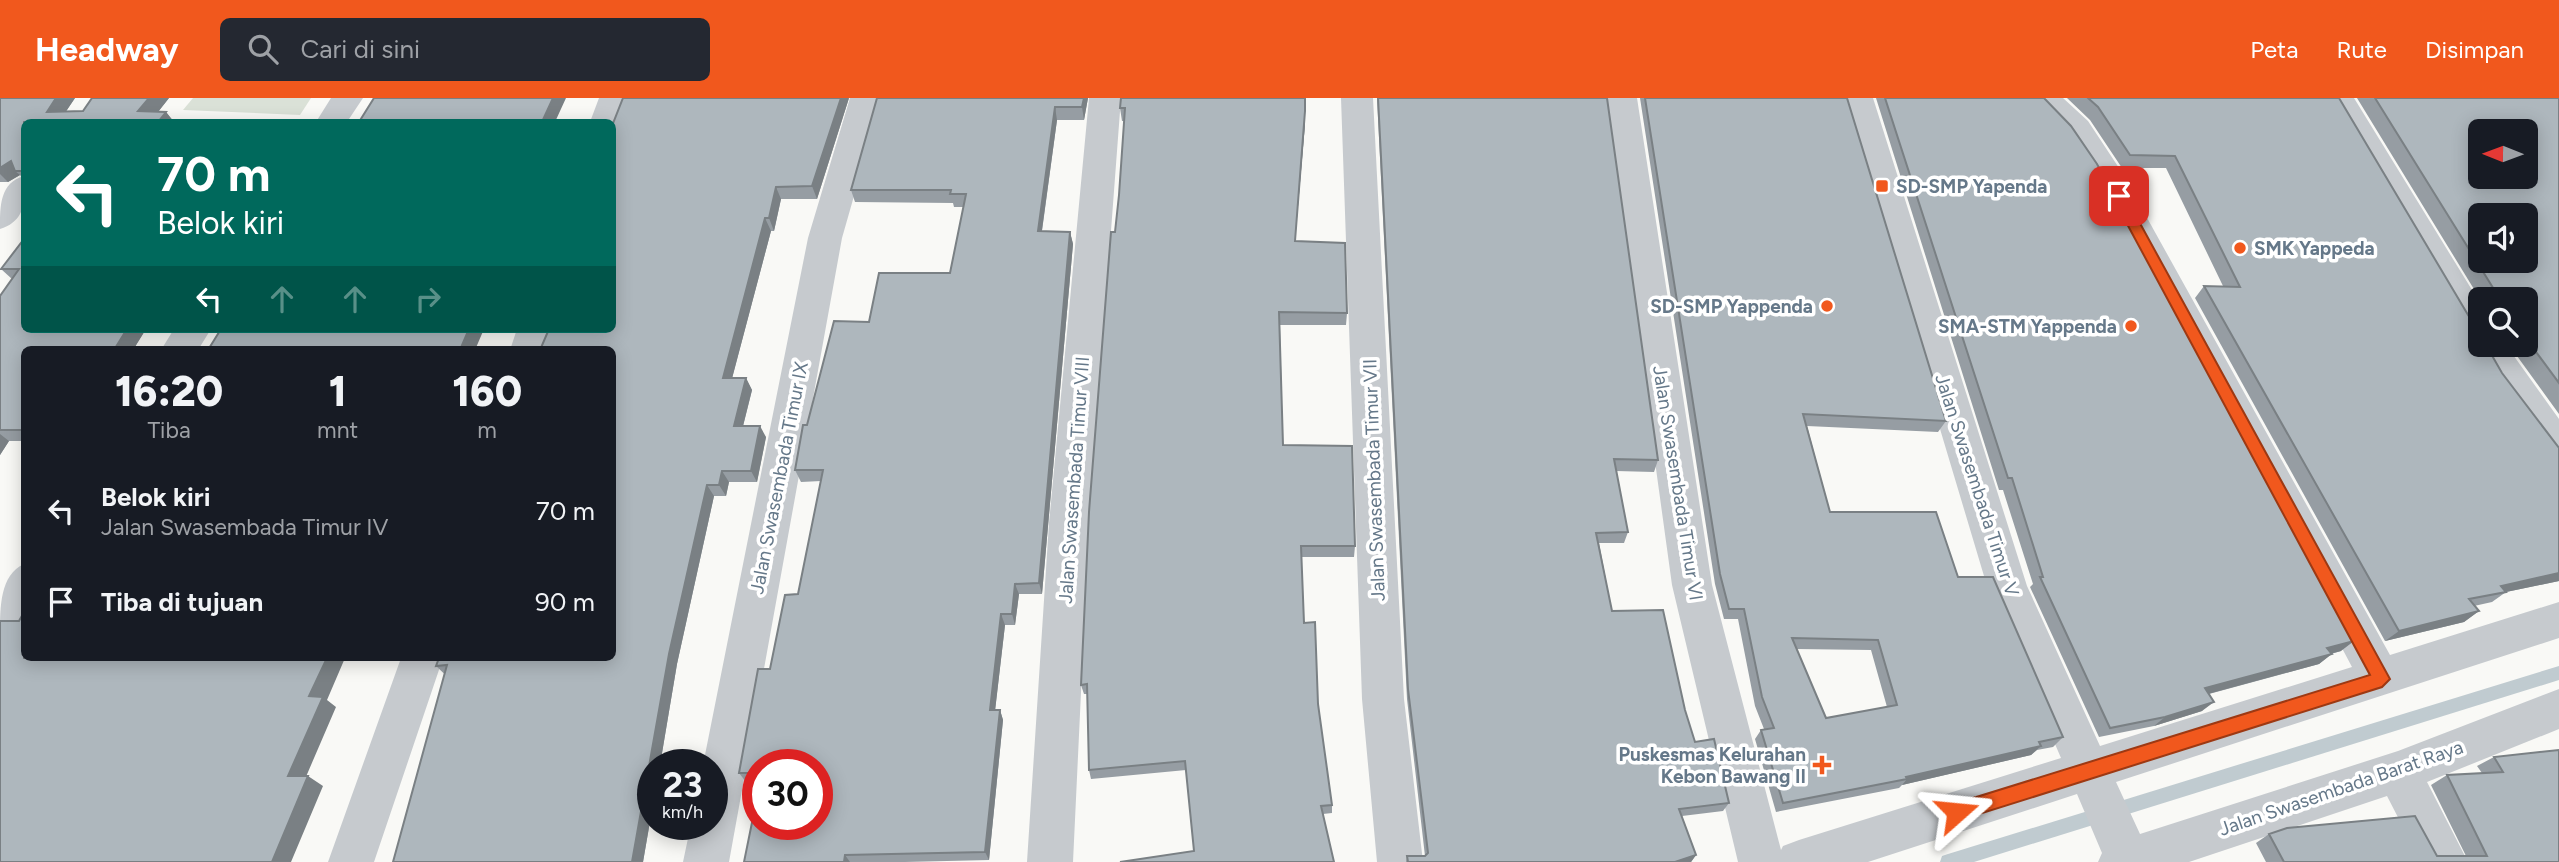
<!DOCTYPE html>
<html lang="id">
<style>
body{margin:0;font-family:Figtree,sans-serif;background:#242831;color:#f1f3f6;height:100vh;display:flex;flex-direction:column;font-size:26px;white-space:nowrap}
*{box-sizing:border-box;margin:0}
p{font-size:23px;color:#9ea1a6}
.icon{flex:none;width:38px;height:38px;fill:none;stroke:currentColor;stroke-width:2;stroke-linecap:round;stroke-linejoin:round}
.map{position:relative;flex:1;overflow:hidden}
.details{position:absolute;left:21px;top:248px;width:595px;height:315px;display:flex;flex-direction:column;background:#171b24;border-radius:10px;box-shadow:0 4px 18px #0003}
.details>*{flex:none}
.hud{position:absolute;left:21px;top:21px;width:595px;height:214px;border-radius:10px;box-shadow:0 4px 18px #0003;background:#00695c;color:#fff;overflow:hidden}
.needle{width:46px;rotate:271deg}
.buttons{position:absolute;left:2468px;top:21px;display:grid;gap:14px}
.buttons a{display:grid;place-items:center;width:70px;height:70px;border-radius:10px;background:#171b24;box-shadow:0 4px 18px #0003;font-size:35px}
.speed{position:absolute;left:637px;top:651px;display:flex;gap:14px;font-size:35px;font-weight:700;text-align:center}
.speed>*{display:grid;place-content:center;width:91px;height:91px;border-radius:50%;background:#171b24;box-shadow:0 4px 18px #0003;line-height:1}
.speed small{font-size:18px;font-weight:400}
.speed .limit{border:10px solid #d22;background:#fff;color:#111}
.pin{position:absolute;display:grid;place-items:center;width:60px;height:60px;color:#fff;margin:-30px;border-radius:14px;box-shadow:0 4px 10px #0006}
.me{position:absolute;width:77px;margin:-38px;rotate:72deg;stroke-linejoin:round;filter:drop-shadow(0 0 5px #0008)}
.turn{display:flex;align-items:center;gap:24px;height:147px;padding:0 21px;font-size:32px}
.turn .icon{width:91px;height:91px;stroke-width:2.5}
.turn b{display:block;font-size:49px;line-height:60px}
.lanes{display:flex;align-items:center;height:66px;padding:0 21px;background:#0003;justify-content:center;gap:35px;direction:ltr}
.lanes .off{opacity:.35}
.eta{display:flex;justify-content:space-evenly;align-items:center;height:119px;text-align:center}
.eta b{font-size:42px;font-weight:800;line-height:49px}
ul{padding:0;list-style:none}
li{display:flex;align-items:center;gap:21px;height:91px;padding:0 21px}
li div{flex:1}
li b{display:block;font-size:26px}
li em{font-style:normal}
header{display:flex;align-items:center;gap:42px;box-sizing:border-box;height:98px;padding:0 35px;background:#f1581d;color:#fff}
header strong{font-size:33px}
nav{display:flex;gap:38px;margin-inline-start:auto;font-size:24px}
.search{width:490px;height:63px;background:#242831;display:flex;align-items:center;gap:18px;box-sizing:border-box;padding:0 24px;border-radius:10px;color:#9ea1a6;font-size:26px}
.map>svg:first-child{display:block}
.green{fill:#dae1d7}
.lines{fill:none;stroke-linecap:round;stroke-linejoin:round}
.stream{fill:#c0cbd0;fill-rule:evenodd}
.minor{fill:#c6cace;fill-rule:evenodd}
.wall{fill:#969da3;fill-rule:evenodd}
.shaded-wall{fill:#7a8084}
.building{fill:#aeb7bd;stroke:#7a8084;stroke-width:2;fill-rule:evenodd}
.route{fill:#f1581d;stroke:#9d3913;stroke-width:2}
.poi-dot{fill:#f1581d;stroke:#fff;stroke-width:2.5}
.labels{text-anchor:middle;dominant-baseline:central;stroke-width:7;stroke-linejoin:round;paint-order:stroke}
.poi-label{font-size:19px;font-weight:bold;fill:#657889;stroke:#fff;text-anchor:end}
.street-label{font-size:19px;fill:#657889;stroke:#fff}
</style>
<header>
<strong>Headway</strong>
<div class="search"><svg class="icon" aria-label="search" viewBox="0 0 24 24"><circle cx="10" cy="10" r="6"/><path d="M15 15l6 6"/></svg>Cari di sini</div>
<nav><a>Peta</a><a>Rute</a><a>Disimpan</a></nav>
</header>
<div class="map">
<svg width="2559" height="764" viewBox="0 0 2559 764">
<rect width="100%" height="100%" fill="#f9f9f6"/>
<path class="green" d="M193,0h118l-11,17 -117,-5z"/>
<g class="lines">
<path class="stream" d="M2559,568v14l-585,182h-34l2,-6 6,-2z"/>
<path class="minor" d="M331,0h32l-16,24h-31z
M599,0h32l-14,31 -5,2v-9h-22z
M850,0h32l-40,140 -113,624h-46l8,-38h21v-59h-9l105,-527z
M1089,0h32l-32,425 -16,339h-46l22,-339z
M1341,0h32l31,601 19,163h-46l-15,-163z
M1605,0h32l75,487 69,265 2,-4 16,-6 262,-82 -74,-172 -146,-488h32l154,488 73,160 252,-79 -261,-492 -25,-38 -38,-39h35l25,23 33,50 269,484 169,-53v36l-443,144 24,52 258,-83 161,-62v40l-132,53 41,80h-47l-34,-66 -198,66h-91l4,-9 -25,-59 -209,68h-130l-66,-277z
M2322,0h32l126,205v42h26l53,74v43l-13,-4 -55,-75z
M24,78c2,23 2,45 -24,53 0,-24 0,-46 24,-53z
M174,231h37l-13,21h-37z
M517,231h36l-7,21h-36z
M24,466c3,28 8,60 -24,72 0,-30 0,-61 24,-72z
M401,560h42l-69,204h-46z"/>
</g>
<path class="wall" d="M0,0h75l-9,13h17l9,-13h77l-11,14h8l8,10h-150v58l-4,-5 -12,7h-8z
M849,0l-32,101h-36l-7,32h-3l-39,147h14l6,12 -9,36 23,11 -9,45h-28l-3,14h-12l-37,168 -17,101h-7v39l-10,58 -207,-196 176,-337z
M877,0h211l-4,22h-27l-15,111 28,1 3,12 -31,350h-23l-4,31h-10l-10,85h5l3,10 -14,140 -84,2h-161l73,-38 -59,-59v17h-12l-7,-9 31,-104 28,-75 23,-113 -20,1 -6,-12 12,-45 62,-103 81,-49 14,-66h-10l-1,-4 -98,-1 -4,-12z
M1377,0h230l51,362 -4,12 -38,-1 12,61 -4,11h-25l13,68 73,99 10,32 34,61 -6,8 -41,5 14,39 -5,7h-285l1,-6h18l-18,-157z
M1640,0h207l99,323 -8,11 -131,-6 23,86 128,65 105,160 -10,10 -16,3 -6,5 -129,30 -3,3 -123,24 -21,-73 6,-9 3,-1 -9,-23 -17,-87h-14l-9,-35zM1796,551l75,1 16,57 -61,11z
M1876,0h168l297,553 -10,3 -12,10 -110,30 -7,17 -48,15 -55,11 -69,-150 3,-3 -30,-94h-4z
M2067,0h272l163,275 57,75v133l-53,11 -14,10 -18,4 5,5 -15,11 -79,19 -190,-343 9,-12h19l-57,-118h-44l-32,-48z
M2357,0h202v316l-50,-69h16v-46h-45z
M1120,10l185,16 -10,117 52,72 -1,12h-66l3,120 72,101 -1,11h-53l3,66 14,81 14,101v8l-9,1 -129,37 -8,-81 -95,9 -2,-9 -2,-76h-3l-3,-9 34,-453 4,-37 5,-74h-2z
M24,141v90h122l-13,21h-109v91h-15l-9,14v-159l12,-17 -11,-10z
M2494,659l65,105h-293l-10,-19 13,-9 168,22h29l-35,-71 16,-10 35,-2 -5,-7z"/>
<path class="shaded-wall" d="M56,0h19l-16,24 -12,-10z
M149,0h20l-19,24 -12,-11z
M553,0h13l-11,24h-13z
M841,0h8l-32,101 -5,-13z
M1084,0h4l-4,22 -2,-13z
M1055,9l2,13 -17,124 -2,-13z
M1305,13v13l-11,130z
M166,14l8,10h-16z
M11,63l4,10 5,4 -12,7 -8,-8v-6z
M776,89l5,12 -7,32 -5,-13z
M765,120l6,13 -42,159 -6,-12z
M1070,134l3,12 -31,350 -3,-11z
M127,231h19l-13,21h-19z
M469,231h15l-9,21h-15z
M746,280l6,12 -12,48 -6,-12z
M760,328l6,11 -9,45 -6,-11z
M0,336l9,7 -9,14z
M722,373l7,11 -3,14 -7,-11z
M707,387l7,11 -37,168 -17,101h-7v39l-10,58h-11l37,-208z
M2559,475v8l-53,11 -5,-6z
M1015,486l4,10 -4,31 -3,-11z
M2479,513l-15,11 -79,19 14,-10z
M1001,516l4,11 -11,95 -4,-10z
M2354,543l-13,10 -27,7 13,-10z
M2332,556l-13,10 -126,34 12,-10z
M327,560h18l-18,42 9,7 -34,79 -14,-10 21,-80z
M2214,604l-12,9 -48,15 11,-9z
M1000,612l3,10 -14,140 -4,-8z
M2041,648l-10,9 -129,30 5,-6 -1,-2z
M308,678l15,10 -32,76h-19z
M845,757l5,7h-6z
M1696,757l-5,7h-16z"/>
<path class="building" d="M0,0h56l-9,14 36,-1 9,-13h57l-11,13 28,1 -8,10h-134v49h-9l-4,-10 -11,7z
M374,0h179l-11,24h-183z
M623,0h218l-29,88 -36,1 -7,31h-4l-42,160h23l-12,48h26l-9,45h-29l-3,14h-12l-38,169 -37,208h-239l54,-197 -11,1 3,-8h173v-308h-72l9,-21h63v-203z
M877,0h207l-2,9h-27l-17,124 32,1 -31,351 -24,1 -3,30h-11l-11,96h10l-15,142 -140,3 -1,7h-100l14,-69v31h59v-59h-59v8h-19l19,-104h12l15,-74 13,-1 25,-124h-28l8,-45h4l27,-104 35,1 10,-49h71l16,-79h-16l1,-4h-100z
M1121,0h184v13l-10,130 50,2 2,70 -68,-1 4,133 69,1 3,100h-54l3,77 11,-1 3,82 14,101 -11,1 13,56h-214l74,-11 -9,-90 -96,9 -2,-86 -6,1 8,-173 22,-280h4l4,-37 6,-87h-5z
M1378,0h229l51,362 -44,-1 14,73 -32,1 16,78 51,-1 22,100 10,32 19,-3 15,64 -50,6 17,46 -21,7h-267l-1,-6h18l3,-3 -20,-164z
M1645,0h202l99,323 -143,-7 27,98h106l22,65h35l70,160 -24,5 2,4 -135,31 1,2 -124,24 -22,-73 13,-2 -12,-31 -18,-88h-15l-9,-35zM1792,540l86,2 19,65 -71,13z
M1885,0h159l27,28 26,38 257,477 -27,7 5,6 -127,34 9,14 -49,15 -55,11 -70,-151h3l-31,-99h-4z
M2088,0h251l141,237v10h6l16,28 57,75v125l-58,13 5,6 -37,7 10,12 -80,20 -195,-345 36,1 -65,-131 -45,-1 -32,-48z
M2375,0h184v285l-34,-46v-38h-30v-8zM2480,33h45v46h-45zM2480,117h45v46h-45z
M24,141v90h103l-13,21h-90v80h-24v-134l19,-27h-18z
M221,231h248l-9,21h-252z
M24,514v46h303l-18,38 14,1 -35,79h20l-36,86h-272v-241h19z
M2559,652v112h-275l-15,-28 18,-6 128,-12 22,40h50l-40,-81 56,-3 -9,-15z"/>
<path class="route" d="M2119,93l6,5 265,483 -8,8 -425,134 -6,-3 -3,-6 3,-6 6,-3 413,-128 -258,-479z"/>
<g class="poi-dot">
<rect x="1875" y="81" width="14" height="14" rx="3.5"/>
<circle cx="2240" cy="150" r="7"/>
<circle cx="1827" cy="208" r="7"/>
<circle cx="2131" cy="228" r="7"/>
<path d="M1818.5 656.5h7v7h7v7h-7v7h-7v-7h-7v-7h7z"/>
</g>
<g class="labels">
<g class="poi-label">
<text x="1896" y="88" text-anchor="start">SD-SMP Yapenda</text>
<text x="2254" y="150" text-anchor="start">SMK Yappeda</text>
<text x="1813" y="208">SD-SMP Yappenda</text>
<text x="2117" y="228">SMA-STM Yappenda</text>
<text x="1806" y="656">Puskesmas Kelurahan<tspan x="1806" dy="22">Kebon Bawang II</tspan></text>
</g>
<g class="street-label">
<text transform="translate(779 380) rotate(-79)">Jalan Swasembada Timur IX</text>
<text transform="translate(1074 382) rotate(-86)">Jalan Swasembada Timur VIII</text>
<text transform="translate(1374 382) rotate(-92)">Jalan Swasembada Timur VII</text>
<text transform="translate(1678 385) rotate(81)">Jalan Swasembada Timur VI</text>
<text transform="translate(1977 387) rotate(72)">Jalan Swasembada Timur V</text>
<text transform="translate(2341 690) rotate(-19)">Jalan Swasembada Barat Raya</text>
</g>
</g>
</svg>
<div class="buttons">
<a><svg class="needle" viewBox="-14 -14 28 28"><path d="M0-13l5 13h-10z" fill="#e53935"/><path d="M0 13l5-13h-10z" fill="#9ea1a6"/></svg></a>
<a><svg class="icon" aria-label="sound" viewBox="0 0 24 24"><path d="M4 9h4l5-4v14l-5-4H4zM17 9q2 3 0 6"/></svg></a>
<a><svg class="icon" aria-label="search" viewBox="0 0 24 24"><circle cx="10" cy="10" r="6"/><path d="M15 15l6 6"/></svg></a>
</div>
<div class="speed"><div>23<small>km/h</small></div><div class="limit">30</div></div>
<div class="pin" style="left:2119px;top:98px;background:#d93025"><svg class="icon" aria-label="arrive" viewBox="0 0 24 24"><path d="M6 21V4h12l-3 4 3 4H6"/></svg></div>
<svg class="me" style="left:1957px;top:714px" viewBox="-20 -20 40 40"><path d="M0-17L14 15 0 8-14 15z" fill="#f1581d" stroke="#fff" stroke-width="4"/></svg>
<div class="hud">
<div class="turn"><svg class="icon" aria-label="left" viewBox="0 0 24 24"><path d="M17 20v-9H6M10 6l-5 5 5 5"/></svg><div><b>70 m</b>Belok kiri</div></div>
<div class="lanes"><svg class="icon" aria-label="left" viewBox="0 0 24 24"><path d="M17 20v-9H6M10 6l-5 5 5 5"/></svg><svg class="icon off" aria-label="ahead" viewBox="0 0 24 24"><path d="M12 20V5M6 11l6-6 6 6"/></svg><svg class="icon off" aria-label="ahead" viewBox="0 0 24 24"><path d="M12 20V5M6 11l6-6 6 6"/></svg><svg class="icon off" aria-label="right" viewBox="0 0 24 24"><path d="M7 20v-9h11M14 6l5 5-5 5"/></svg></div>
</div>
<section class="details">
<div class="eta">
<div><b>16:20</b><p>Tiba</p></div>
<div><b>1</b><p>mnt</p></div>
<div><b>160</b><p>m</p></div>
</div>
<ul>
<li><svg class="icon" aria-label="left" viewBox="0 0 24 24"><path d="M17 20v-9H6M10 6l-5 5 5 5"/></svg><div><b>Belok kiri</b><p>Jalan Swasembada Timur IV</p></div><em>70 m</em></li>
<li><svg class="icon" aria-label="arrive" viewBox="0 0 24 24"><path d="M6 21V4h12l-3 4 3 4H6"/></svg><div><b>Tiba di tujuan</b></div><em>90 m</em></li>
</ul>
</section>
</div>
